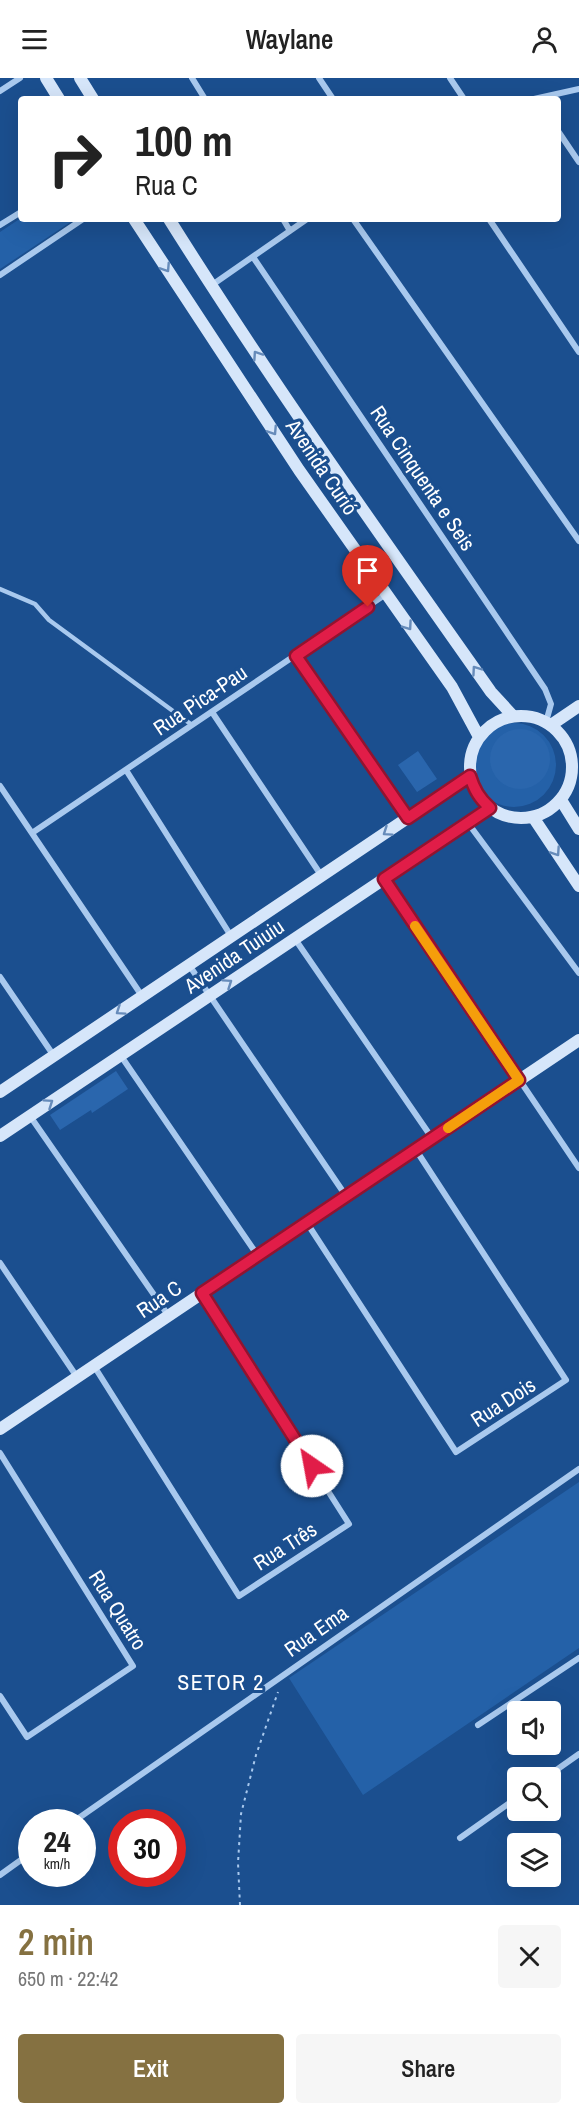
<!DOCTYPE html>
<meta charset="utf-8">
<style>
body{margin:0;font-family:"Archivo Narrow",sans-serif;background:#f6f6f6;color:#222;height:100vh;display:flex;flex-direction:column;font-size:22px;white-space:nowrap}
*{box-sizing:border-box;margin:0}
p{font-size:20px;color:#767676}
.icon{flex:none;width:33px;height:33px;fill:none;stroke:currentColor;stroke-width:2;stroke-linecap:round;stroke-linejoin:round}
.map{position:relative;height:1827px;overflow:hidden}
.details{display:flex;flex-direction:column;background:#fff;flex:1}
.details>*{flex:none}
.guide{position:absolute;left:18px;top:18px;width:543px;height:126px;border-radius:6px;box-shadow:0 6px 24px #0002;background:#fff;color:#222;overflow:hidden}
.tools{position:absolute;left:507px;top:1623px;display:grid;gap:12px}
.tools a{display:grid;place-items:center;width:54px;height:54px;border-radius:6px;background:#fff;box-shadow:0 6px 24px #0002;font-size:30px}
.speed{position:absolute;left:18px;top:1731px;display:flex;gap:12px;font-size:30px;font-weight:700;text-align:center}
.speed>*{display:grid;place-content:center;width:78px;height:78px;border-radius:50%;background:#fff;box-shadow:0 6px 24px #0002;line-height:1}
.speed small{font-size:15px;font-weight:400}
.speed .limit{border:9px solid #d22;background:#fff;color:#111}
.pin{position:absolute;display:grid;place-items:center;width:51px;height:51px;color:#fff;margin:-62px -26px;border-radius:50% 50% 50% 0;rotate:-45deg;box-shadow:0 0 6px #0007}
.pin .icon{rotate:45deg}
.me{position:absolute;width:66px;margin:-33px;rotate:327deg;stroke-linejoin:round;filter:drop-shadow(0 0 4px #0008)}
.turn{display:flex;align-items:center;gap:21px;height:126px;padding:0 18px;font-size:27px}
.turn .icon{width:78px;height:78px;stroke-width:2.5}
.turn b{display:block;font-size:42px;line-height:51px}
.round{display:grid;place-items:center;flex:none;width:63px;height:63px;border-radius:6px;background:#f6f6f6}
.summary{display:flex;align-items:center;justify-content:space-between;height:102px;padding:0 18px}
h1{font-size:36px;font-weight:600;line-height:45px;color:#857141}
.action{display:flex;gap:12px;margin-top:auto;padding:12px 18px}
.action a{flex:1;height:69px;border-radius:6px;background:#857141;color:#fff;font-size:24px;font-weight:600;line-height:69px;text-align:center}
.action a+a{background:#f6f6f6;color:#222}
header{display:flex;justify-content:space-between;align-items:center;height:78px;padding:0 18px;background:#fff;font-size:27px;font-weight:600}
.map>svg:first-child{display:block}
.green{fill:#2461a8}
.building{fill:#2a66ad}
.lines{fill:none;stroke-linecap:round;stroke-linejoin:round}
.path{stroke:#a9c9ee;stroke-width:2;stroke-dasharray:3 4.5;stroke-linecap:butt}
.lane{stroke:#a9c9ee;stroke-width:4.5}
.street{stroke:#a9c9ee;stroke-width:6}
.secondary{stroke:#d6e6fa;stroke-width:12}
.oneway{stroke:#668bba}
.route-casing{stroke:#92132f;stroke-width:15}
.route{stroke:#e11d48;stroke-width:10}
.slow{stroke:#f59e0b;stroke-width:10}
.labels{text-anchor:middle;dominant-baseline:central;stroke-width:6;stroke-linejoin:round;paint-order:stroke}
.street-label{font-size:21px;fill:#fff;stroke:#1b4f8f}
.neighbourhood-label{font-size:22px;letter-spacing:1.5px;fill:#fff;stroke:#1b4f8f}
</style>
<header><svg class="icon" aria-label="menu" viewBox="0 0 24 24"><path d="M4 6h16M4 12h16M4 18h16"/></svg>Waylane<svg class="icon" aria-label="person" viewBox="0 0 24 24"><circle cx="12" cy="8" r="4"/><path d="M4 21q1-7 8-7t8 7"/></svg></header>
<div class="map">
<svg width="579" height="1827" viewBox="0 0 579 1827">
<rect width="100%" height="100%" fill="#1b4f8f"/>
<path class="green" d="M21,140l54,1 -75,50v-37z
M472 687a42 42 0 1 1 84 0a42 42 0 1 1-84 0Z
M579,1404v166l-216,147 -74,-117z"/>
<path class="building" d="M490 681a30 30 0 1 1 60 0a30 30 0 1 1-60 0Z
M418,673l19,28 -20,13 -19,-27z
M116,993l12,18 -36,24 -1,-3 -31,20 -10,-15z"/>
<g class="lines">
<path class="path" d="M240,1827l-2,-42 3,-49 15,-59 22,-63"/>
<path class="lane" d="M0,511l35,15 14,16 143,105"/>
<path class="street" d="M192,0l13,21
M319,0l14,21
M450,0l14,21
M0,13l20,-13
M534,21l45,-10
M558,53l21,31
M283,141l7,12
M353,141l226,322
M489,141l90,133
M0,147l21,-13
M253,179l292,432 6,15 -5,18
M0,197l83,-56
M212,207l95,-66
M296,578l112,161
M212,634l109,163
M126,692l105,166
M0,708l142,210
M468,745l111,150
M32,755l354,-239
M384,801l195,289
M295,861l137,199
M189,887l157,231
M0,899l54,79
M121,978l137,200
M30,1038l138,199
M307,1145l149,229 110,-72 -150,-230
M0,1185l77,114
M94,1288l145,230 110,-72 -147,-231
M0,1375l133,213 -106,71 -27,-41
M478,1647l101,-67
M545,1700l34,-24
M73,1744l506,-353
M460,1760l58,-41
M0,1797l32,-23"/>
<path class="secondary" d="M46,0l13,21
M80,0l13,21
M134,141l165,251 153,217 27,50
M169,141c101,161 212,317 322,473l22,24
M470 689a51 51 0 1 1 102 0a51 51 0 1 1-102 0Z
M551,647l28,-19
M561,722l18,29
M533,739l46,69
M0,1014l470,-316
M0,1058l490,-328
M0,1351l579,-389"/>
</g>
<defs><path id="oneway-chevron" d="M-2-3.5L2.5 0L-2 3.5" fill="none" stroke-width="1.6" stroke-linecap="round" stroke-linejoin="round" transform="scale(1.5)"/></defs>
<g class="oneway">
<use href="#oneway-chevron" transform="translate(166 190) rotate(57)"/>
<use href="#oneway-chevron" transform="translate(257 277) rotate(-124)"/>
<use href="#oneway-chevron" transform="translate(273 353) rotate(57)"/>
<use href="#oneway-chevron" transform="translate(408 548) rotate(55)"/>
<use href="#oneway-chevron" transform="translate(476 592) rotate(-125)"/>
<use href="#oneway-chevron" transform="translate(387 754) rotate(146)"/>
<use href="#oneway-chevron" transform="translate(556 774) rotate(56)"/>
<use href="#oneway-chevron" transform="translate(228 905) rotate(-34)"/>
<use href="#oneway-chevron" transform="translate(120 933) rotate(146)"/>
<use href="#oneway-chevron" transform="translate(49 1025) rotate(-34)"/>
</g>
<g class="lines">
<g class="route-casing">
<path id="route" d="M312,1388l-110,-173 317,-213 -135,-201 106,-71c-11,-10 -16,-19 -20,-32l-62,42 -112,-162 72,-49"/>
</g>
<use href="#route" class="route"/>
<path class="slow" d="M415,848l104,154 -71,48"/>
</g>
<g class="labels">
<g class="street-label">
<text transform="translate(322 389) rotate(56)">Avenida Curió</text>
<text transform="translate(423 400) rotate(56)">Rua Cinquenta e Seis</text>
<text transform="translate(200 622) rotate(-34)">Rua Pica-Pau</text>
<text transform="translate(234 878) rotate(-34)">Avenida Tuiuiu</text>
<text transform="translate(159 1221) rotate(-34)">Rua C</text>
<text transform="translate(503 1324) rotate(-33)">Rua Dois</text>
<text transform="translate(285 1468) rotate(-33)">Rua Três</text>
<text transform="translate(118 1532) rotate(58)">Rua Quatro</text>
<text transform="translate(316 1553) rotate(-35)">Rua Ema</text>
</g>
<g class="neighbourhood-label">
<text x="221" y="1604">SETOR 2</text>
</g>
</g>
</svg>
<div class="tools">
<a><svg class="icon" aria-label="sound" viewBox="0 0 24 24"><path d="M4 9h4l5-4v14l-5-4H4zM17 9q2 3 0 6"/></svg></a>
<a><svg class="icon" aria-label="search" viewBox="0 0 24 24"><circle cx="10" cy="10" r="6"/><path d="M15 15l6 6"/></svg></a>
<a><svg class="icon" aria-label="layers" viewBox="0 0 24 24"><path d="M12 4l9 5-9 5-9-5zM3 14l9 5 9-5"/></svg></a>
</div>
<div class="speed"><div>24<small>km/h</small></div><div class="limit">30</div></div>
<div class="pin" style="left:368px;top:529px;background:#d93025"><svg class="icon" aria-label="arrive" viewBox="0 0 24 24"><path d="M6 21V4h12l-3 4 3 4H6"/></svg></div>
<svg class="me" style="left:312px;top:1388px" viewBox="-20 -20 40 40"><circle r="19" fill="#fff"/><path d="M0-13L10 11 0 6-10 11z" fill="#e11d48"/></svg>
<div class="guide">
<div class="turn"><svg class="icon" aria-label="right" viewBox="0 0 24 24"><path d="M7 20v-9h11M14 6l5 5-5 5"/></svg><div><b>100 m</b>Rua C</div></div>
</div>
</div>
<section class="details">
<div class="summary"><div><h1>2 min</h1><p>650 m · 22:42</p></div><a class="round"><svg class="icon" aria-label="close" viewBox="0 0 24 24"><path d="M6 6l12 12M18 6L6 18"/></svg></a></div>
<div class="action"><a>Exit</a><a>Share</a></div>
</section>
